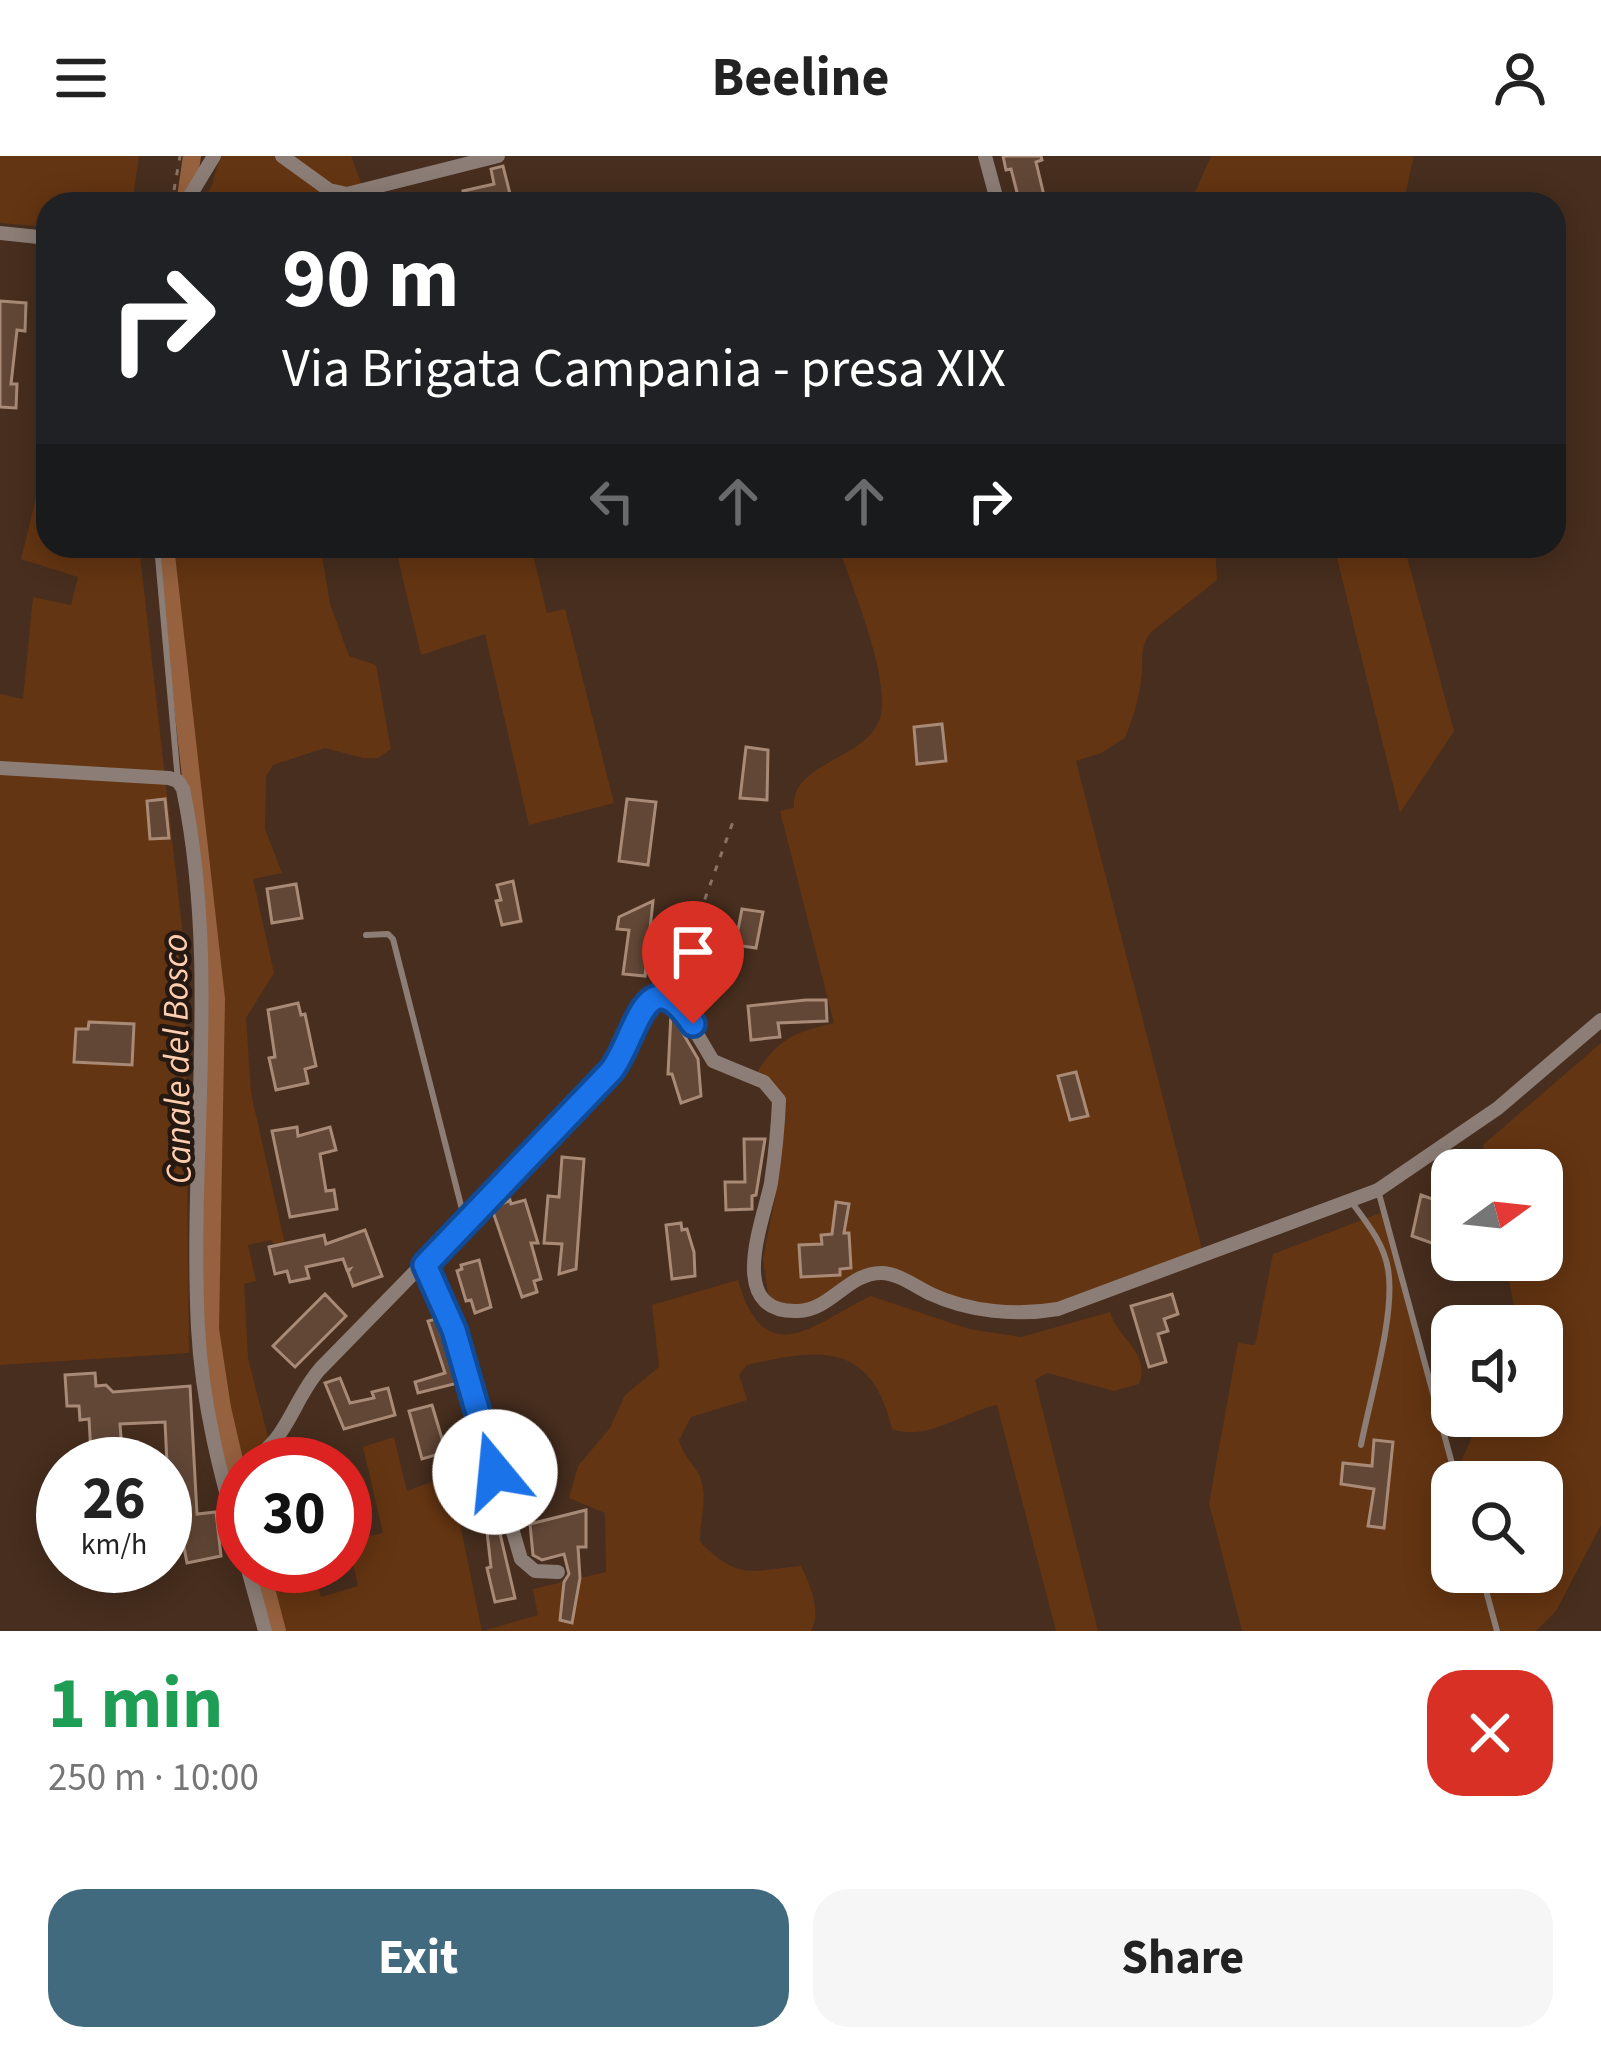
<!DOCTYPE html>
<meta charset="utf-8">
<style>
body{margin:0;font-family:"Source Sans 3",sans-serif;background:#f6f6f6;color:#222;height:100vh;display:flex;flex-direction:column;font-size:45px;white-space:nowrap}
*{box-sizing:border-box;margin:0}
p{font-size:39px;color:#767676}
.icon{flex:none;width:66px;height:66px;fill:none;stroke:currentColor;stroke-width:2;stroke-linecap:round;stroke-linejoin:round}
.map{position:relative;height:1475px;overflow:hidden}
.details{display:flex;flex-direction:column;background:#fff;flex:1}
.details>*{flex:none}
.top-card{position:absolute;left:36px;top:36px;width:1530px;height:366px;border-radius:36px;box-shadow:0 6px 30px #0003;background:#202124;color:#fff;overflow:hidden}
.needle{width:78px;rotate:75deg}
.controls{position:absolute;left:1431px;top:993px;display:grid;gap:24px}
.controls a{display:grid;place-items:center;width:132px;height:132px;border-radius:24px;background:#fff;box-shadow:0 6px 30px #0003;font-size:60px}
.speed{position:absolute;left:36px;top:1281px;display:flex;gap:24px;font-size:60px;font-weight:700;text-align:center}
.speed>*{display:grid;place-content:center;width:156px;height:156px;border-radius:50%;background:#fff;box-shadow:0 6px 30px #0003;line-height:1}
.speed small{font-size:30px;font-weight:400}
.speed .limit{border:18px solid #d22;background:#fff;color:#111}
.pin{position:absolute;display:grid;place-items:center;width:102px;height:102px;color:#fff;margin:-123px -51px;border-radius:50% 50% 50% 0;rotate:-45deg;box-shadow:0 0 12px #0007}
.pin .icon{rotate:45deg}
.me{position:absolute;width:132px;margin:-66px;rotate:343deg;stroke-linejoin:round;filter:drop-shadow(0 0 9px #0008)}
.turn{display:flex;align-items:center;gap:42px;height:252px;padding:0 48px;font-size:54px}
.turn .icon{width:156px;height:156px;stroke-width:2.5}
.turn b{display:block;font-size:84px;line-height:102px}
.lanes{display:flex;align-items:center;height:114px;padding:0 48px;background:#0003;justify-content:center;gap:60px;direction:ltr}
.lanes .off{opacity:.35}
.round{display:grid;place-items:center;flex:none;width:126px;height:126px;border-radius:36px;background:#f6f6f6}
.headline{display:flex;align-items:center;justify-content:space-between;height:204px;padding:0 48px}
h1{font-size:72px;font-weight:700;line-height:90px;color:#1e9e55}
.cta{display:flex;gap:24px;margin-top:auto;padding:24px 48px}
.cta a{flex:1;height:138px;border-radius:36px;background:#426a7f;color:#fff;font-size:48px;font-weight:700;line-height:138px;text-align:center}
.cta a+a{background:#f6f6f6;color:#222}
header{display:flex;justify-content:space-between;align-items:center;height:156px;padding:0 48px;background:#fff;font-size:54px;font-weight:700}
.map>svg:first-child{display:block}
.green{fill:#643512;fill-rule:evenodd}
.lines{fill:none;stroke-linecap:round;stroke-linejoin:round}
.canal{stroke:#96613e;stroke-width:18}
.building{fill:#624736;stroke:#a88a77;stroke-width:3}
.path{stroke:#897366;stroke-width:3;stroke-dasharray:6 9;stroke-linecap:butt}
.service{stroke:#8c7e76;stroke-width:6}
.minor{stroke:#8c7e76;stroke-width:14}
.route-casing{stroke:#114b97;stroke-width:30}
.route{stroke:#1a73e8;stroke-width:21}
.labels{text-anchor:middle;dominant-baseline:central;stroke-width:9;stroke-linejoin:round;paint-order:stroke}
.water-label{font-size:36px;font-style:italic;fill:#ffcdaf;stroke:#251912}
</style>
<header><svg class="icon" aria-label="menu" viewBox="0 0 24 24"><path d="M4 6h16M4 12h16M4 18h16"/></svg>Beeline<svg class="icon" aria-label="person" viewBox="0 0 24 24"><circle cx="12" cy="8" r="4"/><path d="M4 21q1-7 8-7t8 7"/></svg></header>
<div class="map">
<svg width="1601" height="1475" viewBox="0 0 1601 1475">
<rect width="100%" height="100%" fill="#472e1e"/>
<path class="green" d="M0,0h139l-7,48h-84v23l-48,-4z
M220,0h131l18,48h-168l11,-19z
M1211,0h203l-11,48h-213z
M48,268v122h91l46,408 4,399 -189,12v-671l23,5 10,-102 38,8 7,-28 -57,-18 19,-77z
M163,390h162l-4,4 9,54 19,52 27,9 15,84 -13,9h-15l-38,-10 -52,17 -7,11 -1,53 17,44 -29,6 21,94 -28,45 5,75 35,156 -9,-2 -6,-7 -23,5 8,36 -12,3 4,74 20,79 -6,9 -32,20 -17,-108 -3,-406z
M395,390h136l16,67 18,-4 49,194 -85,22 -44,-191 -64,21z
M838,390h377l2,34 -67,53c-12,19 -6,27 -9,47 -2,20 -9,40 -16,58l-24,15 -25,8 127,492c-51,18 -127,54 -180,58 -36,3 -103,-23 -136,-37l-84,34 -24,-2 -11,-12 -5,-35 12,-61 9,-72 -2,-19 -28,-30c23,-37 37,-44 80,-54l-54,-212 14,-3c-4,-46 73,-48 86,-90 11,-39 -28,-132 -42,-172z
M1334,390h70l50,185 -54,82z
M1601,887v482l-45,86 -20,20h-294l-33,-128 29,-160 17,2 18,-91 110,-42 71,266 27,-62h61v-90h-24l-13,-66h37v-90h-54l-5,-25zM1452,1326h90v90h-90z
M738,1124c27,96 79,41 133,16l98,33 52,8 89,-25c8,28 41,40 29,72l-25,7 -67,-18 -12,7 63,251h-42l-59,-226c-33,7 -71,37 -105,24 -21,-88 -72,-81 -145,-64l-8,10 8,25 -56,17 -12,23c4,15 12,21 19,33 12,22 1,47 2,69 40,40 52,28 101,24 9,18 21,47 10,65h-535l-18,-65h54l9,31 37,-11 -10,-45 35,-8 -20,-86 31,-10 13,54 43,-16 32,156 56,-16 -5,-26 73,-17 -1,-59 -36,-15 9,-32 32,-38 15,-33 34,-28 -7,-62z"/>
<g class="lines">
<path class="canal" d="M185,48l7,-48
M165,390l51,453 -6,330 12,79 21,91
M260,1410l17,65"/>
</g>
<path class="building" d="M1003,0h38l1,4 -6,2 10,42h-26l-9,-35 -5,1z
M503,10l7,28 -16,4 2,6h-30l-3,-13 31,-7 -3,-15z
M0,145l26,2 -1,28 -8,-1 -6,54h6l-1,24 -16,-1z
M942,568l4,37 -29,3 -3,-37z
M746,591l22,3 -1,50 -27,-2z
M165,643l4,39 -19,1 -3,-38z
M627,643l29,3 -8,63 -29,-4z
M513,725l8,40 -19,4 -6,-24 5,-1 -4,-15z
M296,728l6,34 -30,5 -5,-34z
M653,745l-8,75 -22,-2 6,-44 -12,-1 2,-12z
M742,753l21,3 -7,36 -21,-3z
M806,844h20l1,21 -49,2 2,14 -29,3 -3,-34z
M298,847l3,12 4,-1 11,52 -11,3 3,14 -32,7 -7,-32 6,-1 -7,-47z
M671,857l27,46 3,37 -20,7 -9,-29h-4z
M89,866l45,2 -2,41 -58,-3 2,-33h12z
M1076,916l12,44 -18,4 -12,-44z
M297,971l1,9 32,-9 6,23 -16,4 6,37 8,-1 3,19 -47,8 -18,-86z
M744,983h21l-9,56 -4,1v13l-26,1 -1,-28h20z
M562,1001l22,2 -8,110 -17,5 3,-30 -18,-1 4,-47 11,1z
M1421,1039l31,11v25l-6,17 -34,-12z
M510,1044l1,4 14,-4 13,43h-7l10,36 -7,2 3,11 -15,5 -30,-88z
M836,1046l13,2 -5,29h5l2,35 -11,1v6l-39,2 -2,-32 23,-1 -1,-9 11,-1z
M681,1067l1,7 5,-1 7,23 1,24 -23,3 -6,-54z
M365,1074l17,46 -29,10 -5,-14 2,-3 -3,1 -4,-11 -37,8 3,11 -19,4 -3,-11 -12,3 -6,-27 55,-12 2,9z
M479,1104l12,47 -16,6 -4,-13 -5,1 -9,-30 5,-2 -1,-4z
M325,1138l21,22 -51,51 -22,-21z
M1172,1138l6,20 -14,5 4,12 -10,3 8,28 -17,5 -18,-61z
M436,1163l22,64 -40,10 -3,-11 30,-9 -17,-52z
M95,1217l1,13 10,-1 7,7 77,-6 7,128 19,-2 5,44 -34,7 -3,-16h-13l-6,-125 -45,2 2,27 -31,2 -2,-34 -9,1 -1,-14h-12l-2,-31z
M340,1222l10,25 24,-5 -2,-6 16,-4 7,27 -51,14 -19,-46z
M432,1249l14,47 -24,7 -13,-48z
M1374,1284l19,2 -9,86 -16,-2 6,-37 -33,-5 2,-21 29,3z
M586,1354v37h-8l2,31 -8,45 -12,-3 4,-38 5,-8 -5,-20 -22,6 -9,-5 -3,-31z
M495,1356l20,86 -20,4 -8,-34 4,-1 -6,-53z"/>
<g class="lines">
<path class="path" d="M174,34l6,-34
M674,828l60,-165"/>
<path class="service" d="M157,390l21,235
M366,779l22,-1 5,5 72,282
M1378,1034l79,292
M1353,1048c14,19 31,40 35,65 8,44 -18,129 -27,176
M1481,1416l16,59"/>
<path class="minor" d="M282,0l47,34 18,4 151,-38
M985,0l13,48
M185,48l29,-48
M0,77l48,5
M0,612l169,10 9,3 5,8c37,178 6,359 15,539 4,76 23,151 45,223
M425,1109l29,66 67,228 14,12 23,1
M244,1308c44,-20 47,-62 76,-95l291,-298c19,-23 19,-55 45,-73l22,4 35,59 51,21 15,18c-1,27 -4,56 -8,83 -7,36 -47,131 27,128 33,-1 50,-38 83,-38 17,0 35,14 50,21 38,18 86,22 127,15l320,-119 120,-82 103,-88
M247,1410l18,65"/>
</g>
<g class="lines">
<g class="route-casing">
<path id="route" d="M495,1316l-41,-142 -29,-65 186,-194c25,-31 34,-118 82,-47"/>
</g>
<use href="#route" class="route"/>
</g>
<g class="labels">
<g class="water-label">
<text transform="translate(177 903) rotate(-91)">Canale del Bosco</text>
</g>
</g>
</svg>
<div class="controls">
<a><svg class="needle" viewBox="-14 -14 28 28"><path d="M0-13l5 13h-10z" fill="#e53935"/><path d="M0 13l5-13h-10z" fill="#767676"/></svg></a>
<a><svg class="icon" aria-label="sound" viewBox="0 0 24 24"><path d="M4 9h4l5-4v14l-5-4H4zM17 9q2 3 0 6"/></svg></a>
<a><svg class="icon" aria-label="search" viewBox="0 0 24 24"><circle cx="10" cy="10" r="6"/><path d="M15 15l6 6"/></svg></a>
</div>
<div class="speed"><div>26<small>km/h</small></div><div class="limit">30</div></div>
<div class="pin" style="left:693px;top:868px;background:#d93025"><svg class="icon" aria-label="arrive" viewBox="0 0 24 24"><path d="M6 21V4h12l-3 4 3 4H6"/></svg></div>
<svg class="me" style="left:495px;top:1316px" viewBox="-20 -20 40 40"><circle r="19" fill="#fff"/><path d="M0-13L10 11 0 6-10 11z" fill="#1a73e8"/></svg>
<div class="top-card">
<div class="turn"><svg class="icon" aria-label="right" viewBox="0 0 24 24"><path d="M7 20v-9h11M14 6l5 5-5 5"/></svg><div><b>90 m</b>Via Brigata Campania - presa XIX</div></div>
<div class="lanes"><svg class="icon off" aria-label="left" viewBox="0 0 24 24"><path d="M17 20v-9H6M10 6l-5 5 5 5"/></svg><svg class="icon off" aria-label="ahead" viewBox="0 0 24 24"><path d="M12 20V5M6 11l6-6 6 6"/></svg><svg class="icon off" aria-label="ahead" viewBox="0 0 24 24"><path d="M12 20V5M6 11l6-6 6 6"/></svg><svg class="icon" aria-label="right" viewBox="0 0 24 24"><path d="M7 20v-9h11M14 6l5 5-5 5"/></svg></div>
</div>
</div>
<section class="details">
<div class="headline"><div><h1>1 min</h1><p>250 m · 10:00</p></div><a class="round" style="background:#d93025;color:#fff"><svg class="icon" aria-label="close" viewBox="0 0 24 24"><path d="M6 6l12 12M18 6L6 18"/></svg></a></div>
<div class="cta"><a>Exit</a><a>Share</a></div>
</section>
